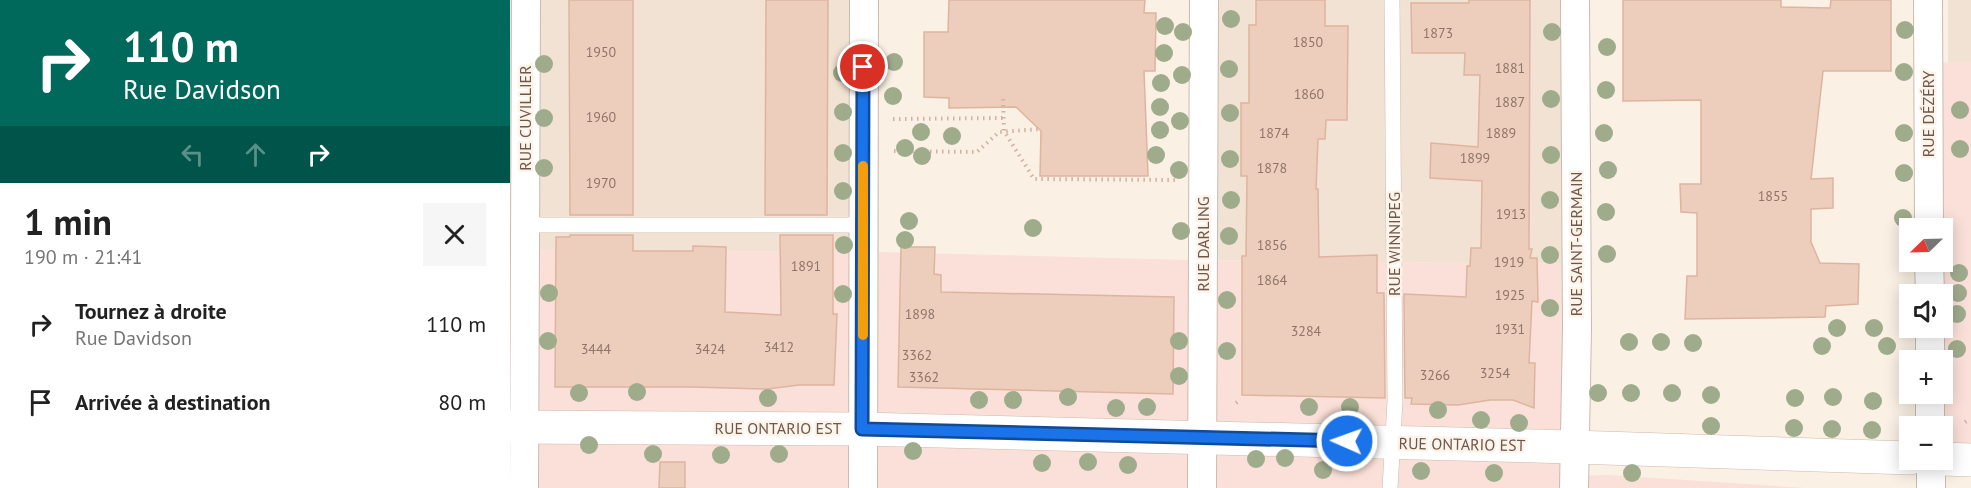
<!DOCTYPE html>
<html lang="fr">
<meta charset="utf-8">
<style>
body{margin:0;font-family:"PT Sans",sans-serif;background:#f6f6f6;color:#222;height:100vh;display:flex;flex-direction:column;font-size:22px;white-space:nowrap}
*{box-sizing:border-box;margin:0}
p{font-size:20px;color:#767676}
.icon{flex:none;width:33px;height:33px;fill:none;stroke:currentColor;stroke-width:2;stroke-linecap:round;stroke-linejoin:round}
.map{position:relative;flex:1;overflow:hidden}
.side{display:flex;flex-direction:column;background:#fff;width:510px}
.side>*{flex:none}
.banner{background:#00695c;color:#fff;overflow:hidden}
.needle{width:39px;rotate:247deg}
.tools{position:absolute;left:1389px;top:218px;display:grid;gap:12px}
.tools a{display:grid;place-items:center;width:54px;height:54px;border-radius:0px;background:#fff;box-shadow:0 3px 15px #0003;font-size:30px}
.pin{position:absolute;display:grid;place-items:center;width:51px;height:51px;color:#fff;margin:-26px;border:3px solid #fff;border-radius:50%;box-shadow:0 2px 6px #0007}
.me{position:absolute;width:66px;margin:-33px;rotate:272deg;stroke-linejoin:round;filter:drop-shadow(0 0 4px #0008)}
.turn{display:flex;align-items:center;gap:21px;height:126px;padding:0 24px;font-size:27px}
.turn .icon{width:78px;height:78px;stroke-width:2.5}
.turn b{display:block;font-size:42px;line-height:51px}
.lanes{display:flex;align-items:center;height:57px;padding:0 24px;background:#0003;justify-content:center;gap:30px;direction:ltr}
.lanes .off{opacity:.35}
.round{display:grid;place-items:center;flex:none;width:63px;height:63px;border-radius:0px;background:#f6f6f6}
.headline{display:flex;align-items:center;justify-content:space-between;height:102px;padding:0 24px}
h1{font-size:36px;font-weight:700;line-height:45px}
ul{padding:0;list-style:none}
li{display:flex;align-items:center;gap:18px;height:78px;padding:0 24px}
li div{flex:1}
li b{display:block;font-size:22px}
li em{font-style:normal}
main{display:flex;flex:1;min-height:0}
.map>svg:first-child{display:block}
.residential{fill:#f1e2d3}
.commercial{fill:#fae0d8}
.building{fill:#edcebd;stroke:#deb49f;stroke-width:1.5}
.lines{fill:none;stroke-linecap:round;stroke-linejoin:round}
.lane-casing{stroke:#cdbaae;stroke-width:16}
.street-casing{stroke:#cdbaae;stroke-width:30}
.secondary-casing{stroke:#cfb9ac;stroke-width:34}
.path{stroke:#d2b1a1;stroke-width:4;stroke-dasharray:1.5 4.5;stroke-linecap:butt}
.lane{stroke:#fff;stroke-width:15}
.street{stroke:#fff;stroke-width:28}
.secondary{stroke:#fff;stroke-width:33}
.tree{fill:#9fac8c}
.route-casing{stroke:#114b97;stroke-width:15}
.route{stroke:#1a73e8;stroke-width:10}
.slow{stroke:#f59e0b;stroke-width:10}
.labels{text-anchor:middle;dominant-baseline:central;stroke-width:5;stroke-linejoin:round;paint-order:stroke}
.number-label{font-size:14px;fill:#8f7568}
.street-label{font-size:16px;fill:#70574c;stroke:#fdf4e9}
</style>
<main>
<section class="side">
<div class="banner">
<div class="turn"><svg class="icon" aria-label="right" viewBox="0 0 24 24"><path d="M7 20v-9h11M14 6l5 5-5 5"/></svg><div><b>110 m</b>Rue Davidson</div></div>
<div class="lanes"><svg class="icon off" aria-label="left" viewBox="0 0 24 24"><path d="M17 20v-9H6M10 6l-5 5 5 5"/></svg><svg class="icon off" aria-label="ahead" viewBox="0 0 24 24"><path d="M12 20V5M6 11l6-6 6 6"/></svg><svg class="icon" aria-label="right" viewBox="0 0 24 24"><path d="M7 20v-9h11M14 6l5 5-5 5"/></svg></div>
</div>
<div class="headline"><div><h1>1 min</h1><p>190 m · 21:41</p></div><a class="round"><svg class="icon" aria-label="close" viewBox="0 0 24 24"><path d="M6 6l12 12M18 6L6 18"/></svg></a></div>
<ul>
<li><svg class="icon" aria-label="right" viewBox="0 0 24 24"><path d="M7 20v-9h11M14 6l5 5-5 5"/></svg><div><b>Tournez à droite</b><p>Rue Davidson</p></div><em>110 m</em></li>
<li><svg class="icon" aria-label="arrive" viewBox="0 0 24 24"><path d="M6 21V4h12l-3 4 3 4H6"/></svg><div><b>Arrivée à destination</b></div><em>80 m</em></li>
</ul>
</section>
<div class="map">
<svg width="1461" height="488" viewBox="0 0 1461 488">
<rect width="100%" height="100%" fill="#faf0e4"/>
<path class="residential" d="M19,0h349l1,252 -355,-2z
M683,0h381l-6,264 -378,-4z
M1438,0h23v79h-23z"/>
<path class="commercial" d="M0,0h19l-5,250 355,2 310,8 379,4 -4,212 45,-1 196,13h-1295z
M1461,62v398l-28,-1 -1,-231 -20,-165z"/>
<path class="building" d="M59,0h64v215h-63z
M256,0h62l-1,215h-62z
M439,0h196l-1,13h12l-1,58h-11l4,105h-108l1,-45 -25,-24 -67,1v-10l-25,-1v-65h24z
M746,0h69v26h23l-1,94h-21l-1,19h-7l-2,50h2l1,68 58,-2v38h7l1,105 -143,-3v-139h4l1,-80h-6v-73h8v-78h7z
M959,0h61l-1,249h3l-2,9h7l1,44 -6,-1 -3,62h6l-1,45 -21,-8h-23l-32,5 -47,-1 1,-6h-7l-1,-104 62,3 1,-31h3l1,-18h10l1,-67 -52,-3 1,-35 47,4 2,-72h-16l1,-22h-53l-1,-50h58z
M1113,0h158v7l49,1 1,-8h60v71h-68l-12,108 22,-1v30l-22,1v33l9,21 39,1 -1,40 -32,2 -1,11 -140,2 2,-43h10v-63l-16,-1 -1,-28h21v-84l-78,1z
M60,235h63v16h60v-5l33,1 -1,65 56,3 -1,-80h53v79h4l-3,71h-35l-32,4 -75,-2h-137l1,-150h14z
M391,247h34l-1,27 7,1v17l233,5 -1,97 -275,-7z
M150,462h25v26h-26z"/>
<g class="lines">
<g class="lane-casing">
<path id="lane" d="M14,225h339
M880,488l5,-87 -3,-401"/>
</g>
<g class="street-casing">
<path id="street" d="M1418,0l1,228
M1419,261l1,33
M1420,327v33
M1420,393v33
M14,488l2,-488
M353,488l1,-488
M692,488l2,-488
M1064,488l3,-160 -2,-328
M1421,488v-29"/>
</g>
<g class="secondary-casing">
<path id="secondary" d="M0,427l352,2 711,18 337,11
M1432,459l29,1"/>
</g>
<path class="path" d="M493,99l1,32 30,48 142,1
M383,119l111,-1
M384,151l83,1 22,-20 42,-3
M726,403l4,-3
M1455,422l5,-3"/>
<use href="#lane" class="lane"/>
<use href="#street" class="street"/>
<use href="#secondary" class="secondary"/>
</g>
<g class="tree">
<circle cx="721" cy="19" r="9"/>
<circle cx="655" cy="26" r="9"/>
<circle cx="1395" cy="30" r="9"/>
<circle cx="673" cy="32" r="9"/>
<circle cx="1042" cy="32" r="9"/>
<circle cx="1097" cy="47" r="9"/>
<circle cx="654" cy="53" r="9"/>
<circle cx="384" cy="62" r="9"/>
<circle cx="34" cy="64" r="9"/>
<circle cx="719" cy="69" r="9"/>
<circle cx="1394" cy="72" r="9"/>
<circle cx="332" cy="73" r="9"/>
<circle cx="672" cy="75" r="9"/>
<circle cx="651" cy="83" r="9"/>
<circle cx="1096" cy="90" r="9"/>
<circle cx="383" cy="96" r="9"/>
<circle cx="1041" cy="99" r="9"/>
<circle cx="650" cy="107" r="9"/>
<circle cx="1450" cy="110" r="9"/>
<circle cx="333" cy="112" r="9"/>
<circle cx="720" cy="113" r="9"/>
<circle cx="34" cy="118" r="9"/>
<circle cx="670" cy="121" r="9"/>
<circle cx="650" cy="130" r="9"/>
<circle cx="411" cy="132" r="9"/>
<circle cx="1094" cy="133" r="9"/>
<circle cx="1394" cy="133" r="9"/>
<circle cx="442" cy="136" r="9"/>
<circle cx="395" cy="148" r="9"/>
<circle cx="1450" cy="149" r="9"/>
<circle cx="333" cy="153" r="9"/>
<circle cx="646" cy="155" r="9"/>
<circle cx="1041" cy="155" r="9"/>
<circle cx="412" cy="156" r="9"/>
<circle cx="720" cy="159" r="9"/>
<circle cx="34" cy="168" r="9"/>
<circle cx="669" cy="170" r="9"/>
<circle cx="1098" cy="170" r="9"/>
<circle cx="1394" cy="173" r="9"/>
<circle cx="333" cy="191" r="9"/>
<circle cx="721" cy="200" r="9"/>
<circle cx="1040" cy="200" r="9"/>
<circle cx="1096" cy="212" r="9"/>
<circle cx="1393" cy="218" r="9"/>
<circle cx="399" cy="221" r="9"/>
<circle cx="523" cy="228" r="9"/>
<circle cx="671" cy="231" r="9"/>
<circle cx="719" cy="236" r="9"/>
<circle cx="395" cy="240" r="9"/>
<circle cx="334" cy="245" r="9"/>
<circle cx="1097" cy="254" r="9"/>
<circle cx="1040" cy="255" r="9"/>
<circle cx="1449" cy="273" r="9"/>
<circle cx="39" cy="293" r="9"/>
<circle cx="1448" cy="293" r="9"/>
<circle cx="333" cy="294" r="9"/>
<circle cx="717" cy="300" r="9"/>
<circle cx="1040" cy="308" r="9"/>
<circle cx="1447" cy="314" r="9"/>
<circle cx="1327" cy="328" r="9"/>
<circle cx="1364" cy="328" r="9"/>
<circle cx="38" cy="341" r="9"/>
<circle cx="669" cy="341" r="9"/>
<circle cx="1119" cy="342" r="9"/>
<circle cx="1151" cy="342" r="9"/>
<circle cx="1183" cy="343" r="9"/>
<circle cx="1312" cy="346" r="9"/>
<circle cx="1377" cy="346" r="9"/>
<circle cx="1447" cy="349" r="9"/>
<circle cx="717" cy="351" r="9"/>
<circle cx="669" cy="376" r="9"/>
<circle cx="127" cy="392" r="9"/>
<circle cx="69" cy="393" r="9"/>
<circle cx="1088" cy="393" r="9"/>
<circle cx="1121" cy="393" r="9"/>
<circle cx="1162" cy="393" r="9"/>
<circle cx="1201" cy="395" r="9"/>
<circle cx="558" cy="397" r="9"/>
<circle cx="1323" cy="397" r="9"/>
<circle cx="258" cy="398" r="9"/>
<circle cx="1285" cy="398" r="9"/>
<circle cx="469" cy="400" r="9"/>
<circle cx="503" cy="400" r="9"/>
<circle cx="1363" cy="401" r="9"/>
<circle cx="637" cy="407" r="9"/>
<circle cx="799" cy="407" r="9"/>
<circle cx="840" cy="407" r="9"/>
<circle cx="606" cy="408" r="9"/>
<circle cx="928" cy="410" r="9"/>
<circle cx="971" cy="420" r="9"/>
<circle cx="1009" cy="423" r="9"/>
<circle cx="1201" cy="426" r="9"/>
<circle cx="1284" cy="428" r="9"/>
<circle cx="1322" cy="429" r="9"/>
<circle cx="1362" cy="430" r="9"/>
<circle cx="79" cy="445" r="9"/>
<circle cx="403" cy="451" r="9"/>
<circle cx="143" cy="454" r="9"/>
<circle cx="269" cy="454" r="9"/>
<circle cx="211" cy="455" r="9"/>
<circle cx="775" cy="458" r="9"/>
<circle cx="746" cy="459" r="9"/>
<circle cx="578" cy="462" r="9"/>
<circle cx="532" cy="463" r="9"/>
<circle cx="618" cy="465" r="9"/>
<circle cx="813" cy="470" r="9"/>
<circle cx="911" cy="471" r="9"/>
<circle cx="984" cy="473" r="9"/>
<circle cx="1122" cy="473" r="9"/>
</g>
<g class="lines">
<g class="route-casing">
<path id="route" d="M353,67l-1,362 485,12"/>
</g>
<use href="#route" class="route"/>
<path class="slow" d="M353,335v-169"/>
</g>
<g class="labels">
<g class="number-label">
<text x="928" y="33">1873</text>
<text x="798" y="42">1850</text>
<text x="91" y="52">1950</text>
<text x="1000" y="68">1881</text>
<text x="799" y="94">1860</text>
<text x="1000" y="102">1887</text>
<text x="91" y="117">1960</text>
<text x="764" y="133">1874</text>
<text x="991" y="133">1889</text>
<text x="965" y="158">1899</text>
<text x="762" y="168">1878</text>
<text x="91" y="183">1970</text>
<text x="1263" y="196">1855</text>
<text x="1001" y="214">1913</text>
<text x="762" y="245">1856</text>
<text x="999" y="262">1919</text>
<text x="296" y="266">1891</text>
<text x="762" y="280">1864</text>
<text x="1000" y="295">1925</text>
<text x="410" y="314">1898</text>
<text x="1000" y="329">1931</text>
<text x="796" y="331">3284</text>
<text x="269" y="347">3412</text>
<text x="86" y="349">3444</text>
<text x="200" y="349">3424</text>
<text x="407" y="355">3362</text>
<text x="985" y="373">3254</text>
<text x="925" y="375">3266</text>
<text x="414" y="377">3362</text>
</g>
<g class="street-label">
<text transform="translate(1418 114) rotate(-90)">RUE DÉZÉRY</text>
<text transform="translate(15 118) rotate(-90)">RUE CUVILLIER</text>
<text transform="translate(693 244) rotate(-90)">RUE DARLING</text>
<text transform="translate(884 244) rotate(-90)">RUE WINNIPEG</text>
<text transform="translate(1066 244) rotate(-90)">RUE SAINT-GERMAIN</text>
<text x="268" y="428">RUE ONTARIO EST</text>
<text transform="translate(952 444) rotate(1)">RUE ONTARIO EST</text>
</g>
</g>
</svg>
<div class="tools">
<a><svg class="needle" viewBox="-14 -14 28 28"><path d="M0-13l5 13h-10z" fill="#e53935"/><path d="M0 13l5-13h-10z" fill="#767676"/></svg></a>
<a><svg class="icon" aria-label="sound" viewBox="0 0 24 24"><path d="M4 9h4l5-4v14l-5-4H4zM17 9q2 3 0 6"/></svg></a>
<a>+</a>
<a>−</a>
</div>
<div class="pin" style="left:353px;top:67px;background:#d93025"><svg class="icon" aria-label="arrive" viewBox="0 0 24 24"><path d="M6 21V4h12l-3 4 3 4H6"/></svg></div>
<svg class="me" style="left:837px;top:441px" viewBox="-20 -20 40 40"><circle r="17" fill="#1a73e8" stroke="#fff" stroke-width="3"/><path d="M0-11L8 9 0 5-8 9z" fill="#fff"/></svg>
</div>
</main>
